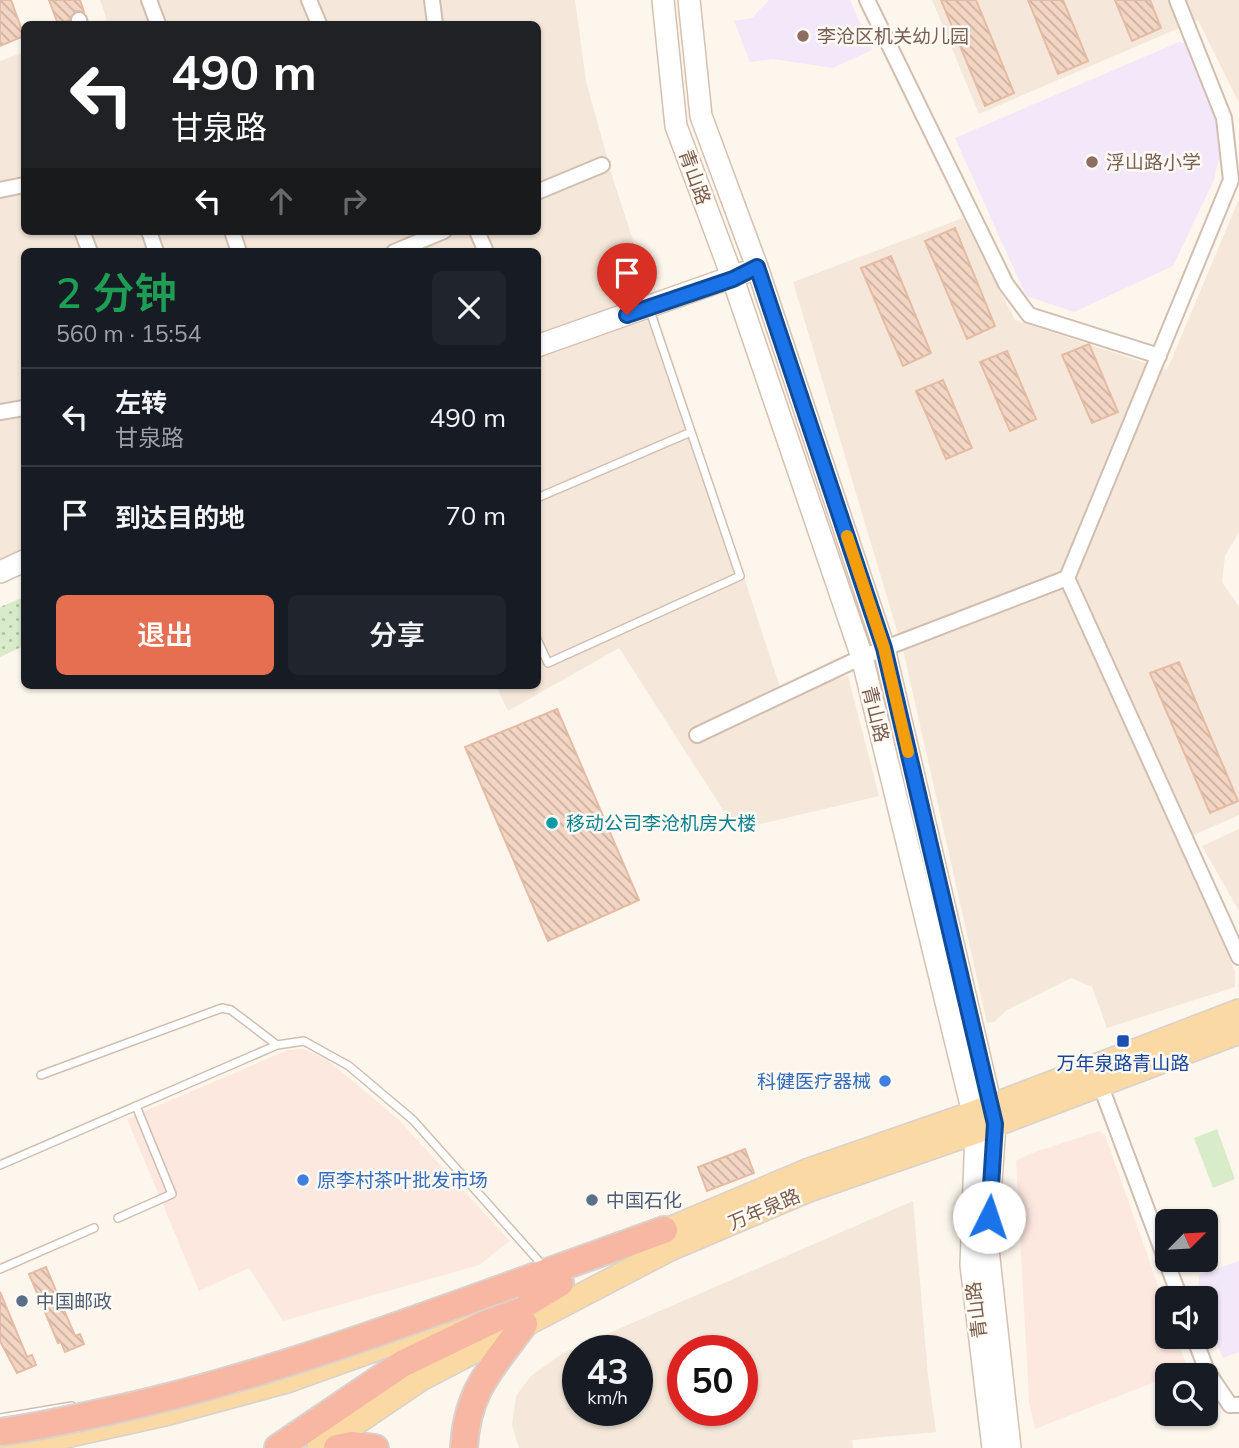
<!DOCTYPE html>
<html lang="zh">
<meta charset="utf-8">
<style>
body{margin:0;font-family:Mulish,"Noto Sans SC",sans-serif;background:#20242c;color:#f1f3f6;height:100vh;display:flex;flex-direction:column;font-size:26px;white-space:nowrap}
*{box-sizing:border-box;margin:0}
p{font-size:23px;color:#9ea1a6}
.icon{flex:none;width:38px;height:38px;fill:none;stroke:currentColor;stroke-width:2;stroke-linecap:round;stroke-linejoin:round}
.map{position:relative;flex:1;overflow:hidden}
.drawer{position:absolute;left:21px;top:248px;width:520px;height:441px;display:flex;flex-direction:column;background:#171b24;border-radius:10px;box-shadow:0 2px 5px #0004}
.drawer>*{flex:none}
.top-card{position:absolute;left:21px;top:21px;width:520px;height:214px;border-radius:10px;box-shadow:0 2px 5px #0004;background:#202124;color:#fff;overflow:hidden}
.needle{width:46px;rotate:66deg}
.fabs{position:absolute;left:1155px;top:1209px;display:grid;gap:14px}
.fabs a{display:grid;place-items:center;width:63px;height:63px;border-radius:10px;background:#171b24;box-shadow:0 2px 5px #0004;font-size:35px}
.speed{position:absolute;left:562px;top:1335px;display:flex;gap:14px;font-size:35px;font-weight:700;text-align:center}
.speed>*{display:grid;place-content:center;width:91px;height:91px;border-radius:50%;background:#171b24;box-shadow:0 2px 5px #0004;line-height:1}
.speed small{font-size:18px;font-weight:400}
.speed .limit{border:10px solid #d22;background:#fff;color:#111}
.pin{position:absolute;display:grid;place-items:center;width:60px;height:60px;color:#fff;margin:-72px -30px;border-radius:50% 50% 50% 0;rotate:-45deg;box-shadow:0 0 7px #0007}
.pin .icon{rotate:45deg}
.me{position:absolute;width:77px;margin:-38px;rotate:4deg;stroke-linejoin:round;filter:drop-shadow(0 0 5px #0008)}
.turn{display:flex;align-items:center;gap:24px;height:147px;padding:0 35px;font-size:32px}
.turn .icon{width:91px;height:91px;stroke-width:2.5}
.turn b{display:block;font-size:49px;line-height:60px}
.lanes{display:flex;align-items:center;height:66px;padding:0 35px;background:#0003;justify-content:center;gap:35px;direction:ltr}
.lanes .off{opacity:.35}
.round{display:grid;place-items:center;flex:none;width:74px;height:74px;border-radius:10px;background:#20242c}
.summary{display:flex;align-items:center;justify-content:space-between;height:119px;padding:0 35px}
h1{font-size:42px;font-weight:600;line-height:52px;color:#1e9e55}
.primary-button{display:flex;gap:14px;margin-top:auto;padding:14px 35px}
.primary-button a{flex:1;height:80px;border-radius:10px;background:#e76f51;color:#fff;font-size:28px;font-weight:600;line-height:80px;text-align:center}
.primary-button a+a{background:#20242c;color:#f1f3f6}
ul{padding:0;list-style:none}
li{display:flex;align-items:center;gap:21px;height:98px;padding:0 35px;border-top:2px solid #363941}
li div{flex:1}
li b{display:block;font-size:26px}
li em{font-style:normal}
.map>svg:first-child{display:block}
.residential{fill:#f5e8da;fill-rule:evenodd}
.commercial{fill:#fde8e0}
.education{fill:#f3e8fa}
.grass{fill:url(#grass-dots)}
.pitch{fill:#d8ecc9}
.building{fill:url(#building-back-hatch);stroke:#e6bba3;stroke-width:2}
.lines{fill:none;stroke-linecap:round;stroke-linejoin:round}
.lane-casing{stroke:#d1beb0;stroke-width:10}
.street-casing{stroke:#d1beb0;stroke-width:18}
.secondary-casing{stroke:#d6c0b0;stroke-width:24}
.primary-casing{stroke:#dad1cd;stroke-width:26}
.highway-casing{stroke:#dad1cd;stroke-width:30}
.lane{stroke:#fff;stroke-width:7}
.street{stroke:#fff;stroke-width:14}
.secondary{stroke:#fff;stroke-width:21}
.primary{stroke:#fbd9a5;stroke-width:23}
.highway{stroke:#f7b7a3;stroke-width:26}
.highway-bridge-casing{stroke:#dad1cd;stroke-width:30;stroke-linecap:butt}
.highway-bridge{stroke:#f7b7a3;stroke-width:26}
.route-casing{stroke:#114b97;stroke-width:18}
.route{stroke:#1a73e8;stroke-width:12}
.slow{stroke:#f59e0b;stroke-width:12}
.education-dot{fill:#8d6e63;stroke:#fffaf3;stroke-width:2.5}
.culture-dot{fill:#0f9aa8;stroke:#fffaf3;stroke-width:2.5}
.transit-dot{fill:#1a4fb4;stroke:#fffaf3;stroke-width:2.5}
.shop-dot{fill:#3f7fe0;stroke:#fffaf3;stroke-width:2.5}
.service-dot{fill:#5c6f8a;stroke:#fffaf3;stroke-width:2.5}
.labels{text-anchor:middle;dominant-baseline:central;stroke-width:5;stroke-linejoin:round;paint-order:stroke}
.education-label{font-size:19px;fill:#785e54;stroke:#fffaf3;text-anchor:start}
.street-label{font-size:19px;fill:#7a5c4d;stroke:#fffaf3}
.culture-label{font-size:19px;fill:#0d838f;stroke:#fffaf3;text-anchor:start}
.transit-label{font-size:19px;fill:#164399;stroke:#fffaf3}
.shop-label{font-size:19px;fill:#366cbe;stroke:#fffaf3;text-anchor:end}
.service-label{font-size:19px;fill:#4e5e75;stroke:#fffaf3;text-anchor:start}
</style>
<div class="map">
<svg width="1239" height="1448" viewBox="0 0 1239 1448">
<defs>
<pattern id="grass-dots" width="8" height="8" patternUnits="userSpaceOnUse" patternTransform="scale(1.75)"><rect width="8" height="8" fill="#d8ecc9"/><path d="M2 2h.1M6 6h.1" fill="none" stroke="#b4c2a5" stroke-width="1.8" stroke-linecap="round"/></pattern>
<pattern id="building-back-hatch" width="6" height="6" patternUnits="userSpaceOnUse" patternTransform="scale(1.75)"><rect width="6" height="6" fill="#f3d5c3"/><path d="M-1 5l2 2M0 0l6 6M5-1l2 2" fill="none" stroke="#cab0a1"/></pattern>
</defs>
<rect width="100%" height="100%" fill="#fdf6ec"/>
<path class="residential" d="M100,0h475l11,81 28,101 168,511 66,-17 31,120 -143,34 -117,-182 -111,63 -12,-25h41v-434h-513v297l-24,10v-498l24,-9v179h513v-207h-440l10,-4z
M932,0h307v103l-41,-83 -219,94z
M1239,199v333l-14,24 -3,26 17,25v208l-61,27 57,129v16l-128,41 -15,-41 -21,-9 -64,32 -13,12 -7,1 -83,-369 -111,-372 170,-64 52,102 152,50z
M1239,829v82l-37,-65z
M913,1201l15,174 8,57 -84,8 1,8h-334l-7,-23 4,-29 15,-20 32,-23zM637,1351v59h-59v-59zM742,1351v59h-60v-59z"/>
<path class="commercial" d="M304,1049l22,10 72,60 112,122 -31,24 -196,56 -34,-53 -50,23 -72,-172 161,-69z
M1099,1131l6,4 62,176v26h9l12,32 -153,60 -6,-27 -13,-241 16,-8z"/>
<path class="education" d="M769,0h81l22,50 -39,18 -60,-9 -23,3 -16,-41 18,-3z
M1179,42l7,1 35,68 1,33 -8,36 -41,86 -99,46 -48,-16 -71,-158z
M1239,1261v91l-16,6 -17,-39v-21h-7v-23z"/>
<path class="grass" d="M24,597v49l-24,11v-50z"/>
<path class="pitch" d="M1217,1129l18,50 -22,9 -19,-50z"/>
<path class="building" d="M0,0h11l13,36 -24,10z
M49,0h31l4,12 -8,-1 -6,9 -12,4z
M941,0h35l38,93 -29,13z
M1028,0h35l25,61 -30,13z
M1115,0h35l11,28 -29,13z
M955,228l40,98 -28,13 -42,-98z
M891,256l40,97 -28,13 -42,-98z
M1089,344l29,68 -26,11 -30,-68z
M1007,351l29,68 -26,12 -30,-69z
M943,380l29,68 -26,11 -30,-68z
M1179,662l59,139 -28,12 -60,-140z
M557,709l82,191 -91,41 -83,-194z
M745,1149l9,24 -47,18 -9,-24z
M46,1267l29,69 5,-2 4,10 -19,8 -4,-10 -3,1 -29,-69z
M0,1292l27,65 5,-2 4,10 -19,8 -17,-32z"/>
<g class="lines">
<g class="lane-casing">
<path id="lane" d="M537,498l154,-66
M537,639l11,24 192,-87 -91,-268
M41,1075l181,-67 9,2 46,35
M0,1165l277,-120 27,-4 45,25 64,54 132,148
M118,1218l54,-24 -36,-88
M0,1269l94,-41
M0,1418l72,-12"/>
</g>
<g class="street-casing">
<path id="street" d="M149,0l9,24
M309,0l10,24
M432,0l3,24
M867,0l139,284 23,31 130,41
M1177,0l47,118 7,62 -164,398 172,379
M79,20l1,4
M0,190l24,-5
M537,192l65,-27
M82,231l8,21
M149,231l7,21
M232,231l7,21
M477,231l9,21
M394,252l50,-21
M0,412l24,-4
M697,735l165,-78 205,-79
M1100,1084l80,214
M1194,1337l13,34 23,34h9"/>
</g>
<g class="secondary-casing">
<path id="secondary" d="M663,0l13,126 57,153 129,378 111,456 3,19 -5,133 22,183
M689,0l12,116 56,151 127,381 107,458 4,18 -8,116 23,208
M537,346l209,-74
M0,572l24,-11"/>
</g>
<g class="primary-casing">
<path id="primary" d="M648,1238l161,-68 164,-57 266,-102
M12,1448l157,-35 118,-32 218,-78
M319,1448l102,-69 249,-130 139,-59 167,-58 263,-100"/>
</g>
<g class="highway-casing">
<path id="highway" d="M514,1284l150,-54
M278,1448l124,-84 122,-59 36,-22
M337,1448l15,-3 23,3
M464,1448c3,-58 28,-80 60,-124"/>
</g>
<use href="#lane" class="lane"/>
<use href="#street" class="street"/>
<use href="#secondary" class="secondary"/>
<use href="#primary" class="primary"/>
<use href="#highway" class="highway"/>
<g class="highway-bridge-casing">
<path id="highway-bridge" d="M0,1432c37,-5 73,-13 109,-21 139,-30 272,-79 405,-127"/>
</g>
<use href="#highway-bridge" class="highway-bridge"/>
</g>
<g class="lines">
<g class="route-casing">
<path id="route" d="M627,315l106,-36 24,-12 127,381 111,476 -6,93"/>
</g>
<use href="#route" class="route"/>
<path class="slow" d="M847,536l37,112 24,104"/>
</g>
<g class="education-dot">
<circle cx="803" cy="36" r="7"/>
<circle cx="1092" cy="162" r="7"/>
</g>
<circle class="culture-dot" cx="552" cy="823" r="7"/>
<rect class="transit-dot" x="1116" y="1034" width="14" height="14" rx="3.5"/>
<g class="shop-dot">
<circle cx="885" cy="1081" r="7"/>
<circle cx="303" cy="1180" r="7"/>
</g>
<g class="service-dot">
<circle cx="592" cy="1200" r="7"/>
<circle cx="22" cy="1301" r="7"/>
</g>
<g class="labels">
<g class="education-label">
<text x="817" y="36">李沧区机关幼儿园</text>
<text x="1106" y="162">浮山路小学</text>
</g>
<g class="street-label">
<text transform="translate(695 177) rotate(70)">青山路</text>
<text transform="translate(876 714) rotate(76)">青山路</text>
<text transform="translate(764 1209) rotate(-23)">万年泉路</text>
<text transform="translate(976 1310) rotate(-97)">青山路</text>
</g>
<g class="culture-label">
<text x="566" y="823">移动公司李沧机房大楼</text>
</g>
<g class="transit-label">
<text x="1123" y="1063">万年泉路青山路</text>
</g>
<g class="shop-label">
<text x="871" y="1081">科健医疗器械</text>
<text x="317" y="1180" text-anchor="start">原李村茶叶批发市场</text>
</g>
<g class="service-label">
<text x="606" y="1200">中国石化</text>
<text x="36" y="1301">中国邮政</text>
</g>
</g>
</svg>
<div class="fabs">
<a><svg class="needle" viewBox="-14 -14 28 28"><path d="M0-13l5 13h-10z" fill="#e53935"/><path d="M0 13l5-13h-10z" fill="#9ea1a6"/></svg></a>
<a><svg class="icon" aria-label="sound" viewBox="0 0 24 24"><path d="M4 9h4l5-4v14l-5-4H4zM17 9q2 3 0 6"/></svg></a>
<a><svg class="icon" aria-label="search" viewBox="0 0 24 24"><circle cx="10" cy="10" r="6"/><path d="M15 15l6 6"/></svg></a>
</div>
<div class="speed"><div>43<small>km/h</small></div><div class="limit">50</div></div>
<div class="pin" style="left:627px;top:315px;background:#d93025"><svg class="icon" aria-label="arrive" viewBox="0 0 24 24"><path d="M6 21V4h12l-3 4 3 4H6"/></svg></div>
<svg class="me" style="left:989px;top:1217px" viewBox="-20 -20 40 40"><circle r="19" fill="#fff"/><path d="M0-13L10 11 0 6-10 11z" fill="#1a73e8"/></svg>
<div class="top-card">
<div class="turn"><svg class="icon" aria-label="left" viewBox="0 0 24 24"><path d="M17 20v-9H6M10 6l-5 5 5 5"/></svg><div><b>490 m</b>甘泉路</div></div>
<div class="lanes"><svg class="icon" aria-label="left" viewBox="0 0 24 24"><path d="M17 20v-9H6M10 6l-5 5 5 5"/></svg><svg class="icon off" aria-label="ahead" viewBox="0 0 24 24"><path d="M12 20V5M6 11l6-6 6 6"/></svg><svg class="icon off" aria-label="right" viewBox="0 0 24 24"><path d="M7 20v-9h11M14 6l5 5-5 5"/></svg></div>
</div>
<section class="drawer">
<div class="summary"><div><h1>2 分钟</h1><p>560 m · 15:54</p></div><a class="round"><svg class="icon" aria-label="close" viewBox="0 0 24 24"><path d="M6 6l12 12M18 6L6 18"/></svg></a></div>
<ul>
<li><svg class="icon" aria-label="left" viewBox="0 0 24 24"><path d="M17 20v-9H6M10 6l-5 5 5 5"/></svg><div><b>左转</b><p>甘泉路</p></div><em>490 m</em></li>
<li><svg class="icon" aria-label="arrive" viewBox="0 0 24 24"><path d="M6 21V4h12l-3 4 3 4H6"/></svg><div><b>到达目的地</b></div><em>70 m</em></li>
</ul>
<div class="primary-button"><a>退出</a><a>分享</a></div>
</section>
</div>
